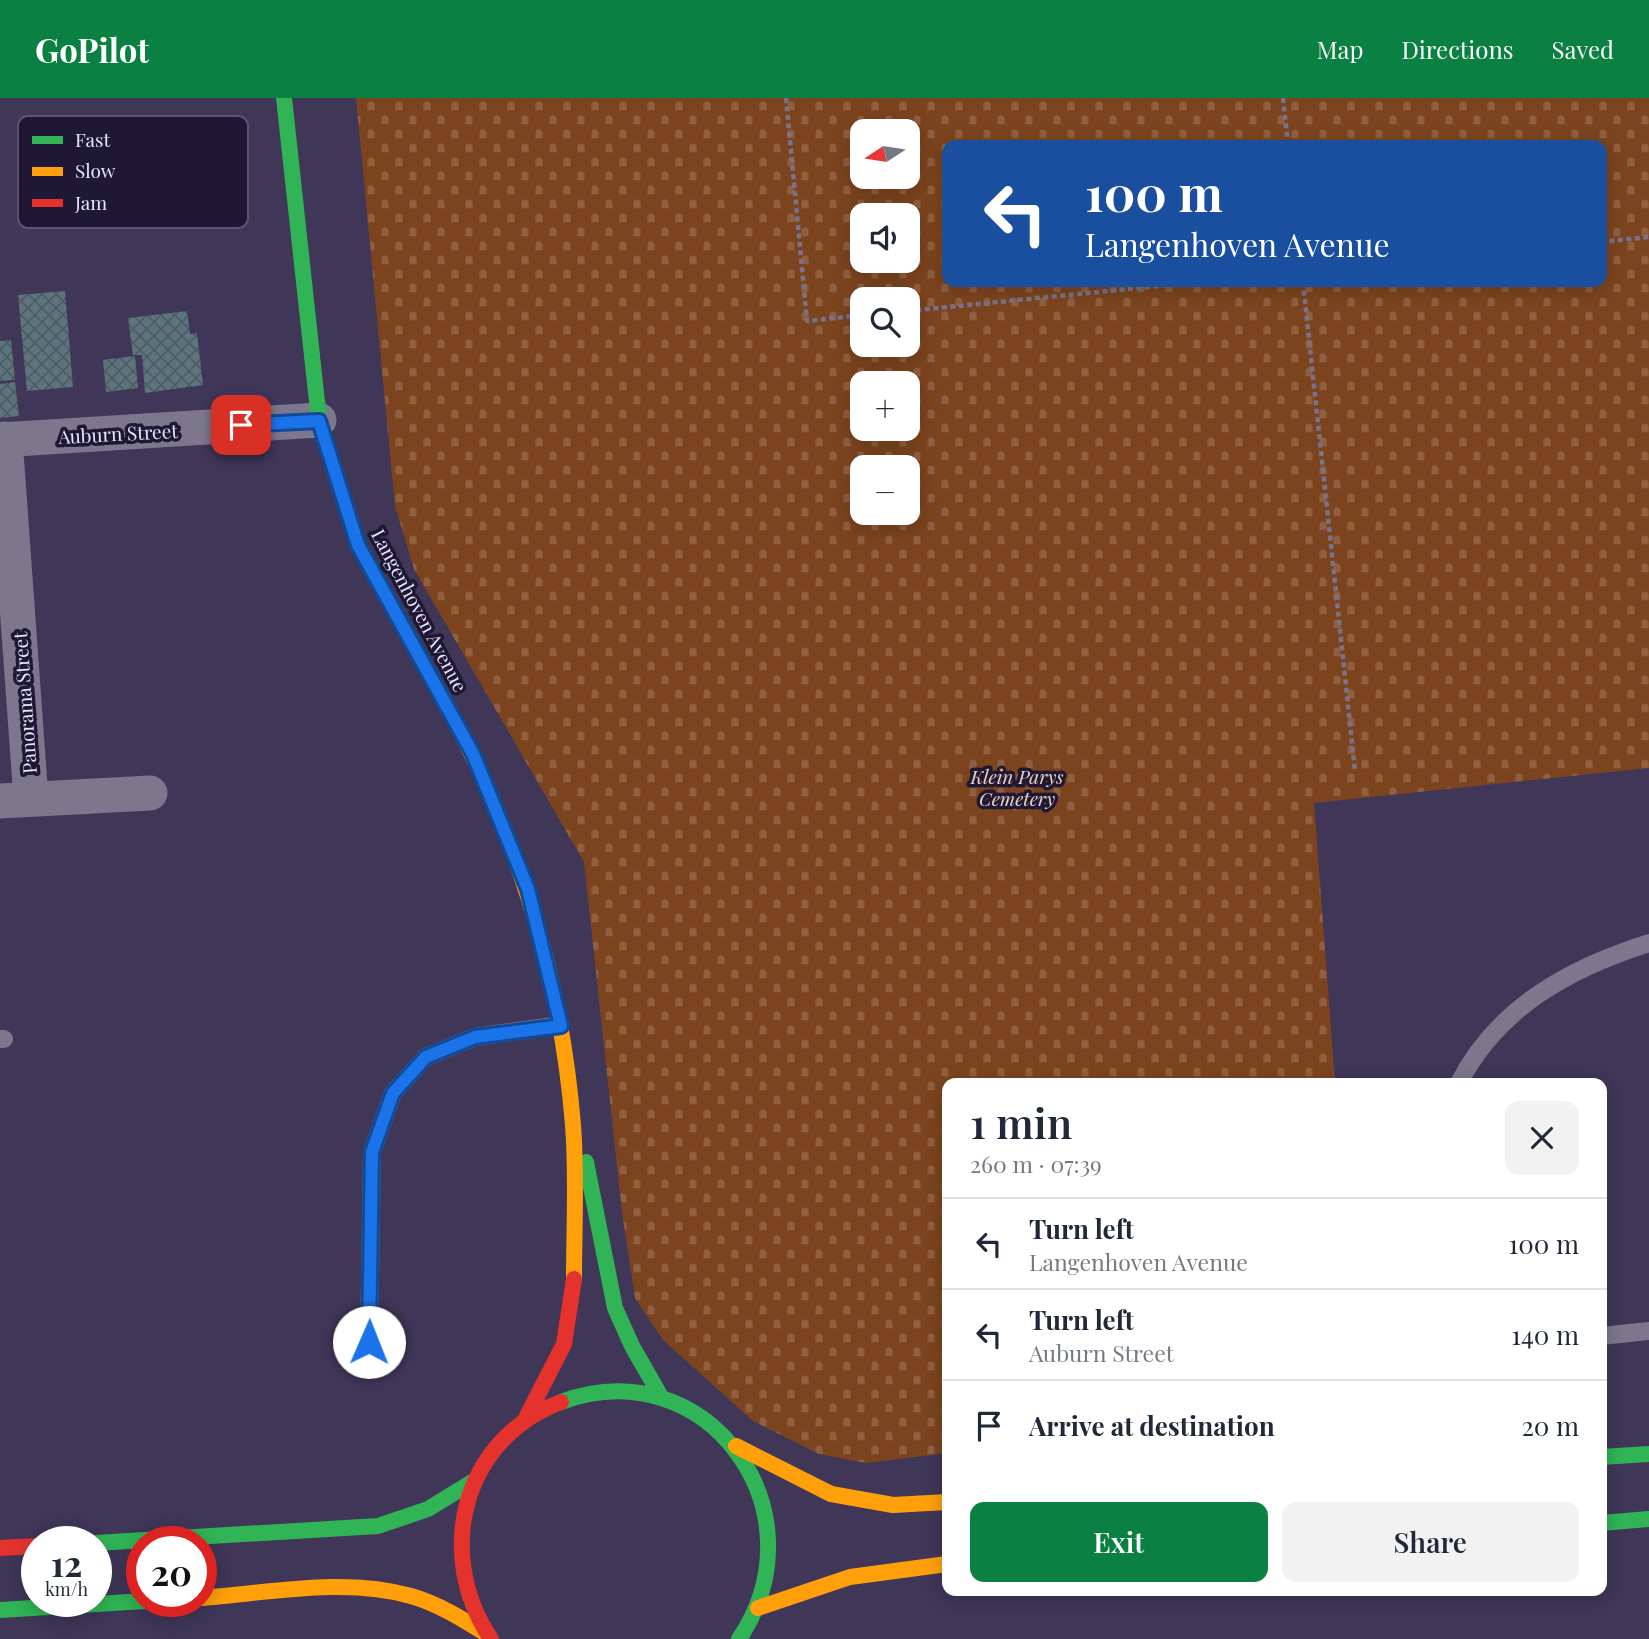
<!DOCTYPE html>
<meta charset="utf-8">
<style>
body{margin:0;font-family:"Playfair Display",serif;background:#f2f2f3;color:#1f2937;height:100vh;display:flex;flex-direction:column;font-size:26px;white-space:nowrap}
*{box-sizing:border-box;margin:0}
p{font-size:23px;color:#747a83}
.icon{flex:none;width:38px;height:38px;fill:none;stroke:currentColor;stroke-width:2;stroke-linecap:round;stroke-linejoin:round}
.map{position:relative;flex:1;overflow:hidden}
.sheet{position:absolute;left:942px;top:980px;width:665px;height:518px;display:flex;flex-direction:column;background:#fff;border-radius:14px;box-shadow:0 4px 18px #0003}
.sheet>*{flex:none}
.guide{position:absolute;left:942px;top:42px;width:665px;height:147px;border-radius:14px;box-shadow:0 4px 18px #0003;background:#1a4fa0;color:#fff;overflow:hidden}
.needle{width:46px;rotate:258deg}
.controls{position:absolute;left:850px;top:21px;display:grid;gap:14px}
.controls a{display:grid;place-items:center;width:70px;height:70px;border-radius:14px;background:#fff;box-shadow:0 4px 18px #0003;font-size:35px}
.speed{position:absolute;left:21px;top:1428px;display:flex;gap:14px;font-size:35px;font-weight:700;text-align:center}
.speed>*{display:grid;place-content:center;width:91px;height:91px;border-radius:50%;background:#fff;box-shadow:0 4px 18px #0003;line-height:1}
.speed small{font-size:18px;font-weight:400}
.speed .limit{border:10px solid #d22;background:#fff;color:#111}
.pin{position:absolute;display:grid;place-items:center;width:60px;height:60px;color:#fff;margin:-30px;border-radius:14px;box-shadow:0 4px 10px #0006}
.me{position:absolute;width:77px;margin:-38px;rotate:1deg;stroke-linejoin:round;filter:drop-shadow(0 0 5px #0008)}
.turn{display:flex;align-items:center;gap:24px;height:147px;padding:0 28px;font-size:32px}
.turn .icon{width:91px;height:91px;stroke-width:2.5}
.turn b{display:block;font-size:49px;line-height:60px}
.round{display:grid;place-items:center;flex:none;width:74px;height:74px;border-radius:14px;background:#f2f2f3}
.head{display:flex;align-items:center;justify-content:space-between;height:119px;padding:0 28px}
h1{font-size:42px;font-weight:600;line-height:52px}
.action{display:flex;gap:14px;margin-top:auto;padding:14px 28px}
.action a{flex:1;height:80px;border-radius:14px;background:#0b8043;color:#fff;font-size:28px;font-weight:600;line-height:80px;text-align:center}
.action a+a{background:#f2f2f3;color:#1f2937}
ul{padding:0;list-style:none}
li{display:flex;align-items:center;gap:21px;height:91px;padding:0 28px;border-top:2px solid #e0e1e3}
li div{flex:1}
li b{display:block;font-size:26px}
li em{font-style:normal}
header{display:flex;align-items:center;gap:42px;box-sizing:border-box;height:98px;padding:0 35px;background:#0b8043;color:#fff}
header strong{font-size:33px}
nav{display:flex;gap:38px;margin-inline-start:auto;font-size:24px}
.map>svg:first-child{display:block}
.cemetery{fill:url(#cemetery-stones);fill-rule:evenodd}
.building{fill:url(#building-cross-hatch)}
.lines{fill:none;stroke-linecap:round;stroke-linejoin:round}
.path{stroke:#797389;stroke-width:4.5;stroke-dasharray:5 3.5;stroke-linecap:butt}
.lane{stroke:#7c778c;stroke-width:18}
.street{stroke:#7c778c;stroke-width:35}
.fast{stroke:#30b455;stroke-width:16}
.slow{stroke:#ff9f0a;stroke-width:16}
.jam{stroke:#e5322d;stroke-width:16}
.route-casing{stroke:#114b97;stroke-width:18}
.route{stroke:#1a73e8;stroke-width:12}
.labels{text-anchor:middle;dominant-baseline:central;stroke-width:7;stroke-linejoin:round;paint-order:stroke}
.street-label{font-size:19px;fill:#e7e4fc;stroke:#1e1834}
.park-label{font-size:19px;font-style:italic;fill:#edd1c0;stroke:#1e1834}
.key{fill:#1e1834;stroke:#5a5570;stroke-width:2}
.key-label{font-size:19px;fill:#e7e4fc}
</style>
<header>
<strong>GoPilot</strong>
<nav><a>Map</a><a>Directions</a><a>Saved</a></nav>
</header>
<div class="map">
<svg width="1649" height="1541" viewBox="0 0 1649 1541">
<defs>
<pattern id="cemetery-stones" width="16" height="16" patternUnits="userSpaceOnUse" patternTransform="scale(1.75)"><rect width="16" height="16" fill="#7c441e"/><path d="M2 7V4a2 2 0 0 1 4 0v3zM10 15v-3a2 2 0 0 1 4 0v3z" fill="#8f5f40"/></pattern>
<pattern id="building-cross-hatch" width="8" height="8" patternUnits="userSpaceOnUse" patternTransform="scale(1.75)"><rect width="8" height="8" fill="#5c747d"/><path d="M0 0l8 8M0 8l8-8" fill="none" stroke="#505c64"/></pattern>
</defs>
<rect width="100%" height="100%" fill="#3f3658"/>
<path class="cemetery" d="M356,0h1293v670l-335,35 21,280h-388v370l-81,10 -47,-9 -66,-33 -90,-81 -28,-42 -13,-86 -38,-350 -170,-293 -19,-63zM863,33h45v46h-45zM947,47h654v137h-654zM908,117v46h-45v-46zM908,201v46h-45v-46zM863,285h45v46h-45zM863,369h45v46h-45z"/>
<path class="building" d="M65,193l8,96 -46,4 -9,-96z
M187,213l3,23 7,-1 6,52 -58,8 -3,-38h-9l-5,-37z
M11,242l4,40 -15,1v-40z
M135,258l3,32 -32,4 -3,-32z
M15,284l4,34 -19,2v-34z"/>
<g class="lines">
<path class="path" d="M786,0l21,223 56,-6
M1283,0l5,47
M1601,144l48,-5
M1303,184l52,489
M908,213l290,-29"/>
<path class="lane" d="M0,941h4
M1459,985c39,-76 111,-115 190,-140
M1601,1238l48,-5
M369,1244l3,-190 21,-59 33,-36 49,-20 86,-12"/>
<path class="street" d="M5,341l26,360
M0,342l319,-20
M0,703l150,-8"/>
<path class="fast" d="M284,0l35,322 39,125 87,157
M586,1064l29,146 17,38 28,49
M561,1304c146,-54 264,110 178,237
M1601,1359l48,-3
M1601,1425l48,-4
M96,1445l282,-17 50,-17 44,-27
M0,1512l145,-9"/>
<path class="slow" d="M445,604c71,131 116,274 128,423 4,51 1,103 1,154
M736,1348l95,48 62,11 54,-3
M201,1500c67,-5 144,-21 210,-2 28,8 53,24 77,39
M758,1510l92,-31 97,-13"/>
<path class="jam" d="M527,1318l37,-72 10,-65
M0,1450l37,-2
M491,1541c-57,-85 -29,-200 70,-237"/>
</g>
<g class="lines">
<g class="route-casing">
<path id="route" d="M241,327l78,-4 39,124 115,209 55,135 33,137 -86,11 -49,20 -33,36 -21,59 -3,190"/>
</g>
<use href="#route" class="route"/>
</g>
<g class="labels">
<g class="street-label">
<text transform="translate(118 335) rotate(-3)">Auburn Street</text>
<text transform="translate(420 512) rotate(62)">Langenhoven Avenue</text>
<text transform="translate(24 605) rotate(-94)">Panorama Street</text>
</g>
<g class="park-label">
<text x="1017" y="678">Klein Parys<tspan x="1017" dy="22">Cemetery</tspan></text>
</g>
</g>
<rect x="18" y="18" width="230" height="112" rx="10" class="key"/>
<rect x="32" y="38" width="31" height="8" fill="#30b455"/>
<rect x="32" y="69" width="31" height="9" fill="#ff9f0a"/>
<rect x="32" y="101" width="31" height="8" fill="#e5322d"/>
<g class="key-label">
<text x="75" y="49">Fast</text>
<text x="75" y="80">Slow</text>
<text x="75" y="112">Jam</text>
</g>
</svg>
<div class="controls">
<a><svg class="needle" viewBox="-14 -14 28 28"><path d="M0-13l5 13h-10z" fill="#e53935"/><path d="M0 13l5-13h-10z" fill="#747a83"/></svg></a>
<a><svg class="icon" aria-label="sound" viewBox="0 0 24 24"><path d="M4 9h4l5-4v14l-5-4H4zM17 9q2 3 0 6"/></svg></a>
<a><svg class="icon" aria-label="search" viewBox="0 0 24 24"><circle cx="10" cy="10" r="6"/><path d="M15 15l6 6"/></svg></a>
<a>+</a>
<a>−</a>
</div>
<div class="speed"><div>12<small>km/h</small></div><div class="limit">20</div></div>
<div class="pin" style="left:241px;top:327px;background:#d93025"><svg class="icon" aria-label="arrive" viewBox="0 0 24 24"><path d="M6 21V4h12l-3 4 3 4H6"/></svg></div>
<svg class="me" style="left:369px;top:1244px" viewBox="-20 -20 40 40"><circle r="19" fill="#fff"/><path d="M0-13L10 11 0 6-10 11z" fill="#1a73e8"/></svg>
<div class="guide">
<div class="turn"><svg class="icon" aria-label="left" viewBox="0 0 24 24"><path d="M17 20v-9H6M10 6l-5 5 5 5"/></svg><div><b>100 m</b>Langenhoven Avenue</div></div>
</div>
<section class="sheet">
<div class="head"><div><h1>1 min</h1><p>260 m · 07:39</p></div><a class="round"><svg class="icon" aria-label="close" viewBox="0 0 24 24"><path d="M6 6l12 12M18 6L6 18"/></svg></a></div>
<ul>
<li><svg class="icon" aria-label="left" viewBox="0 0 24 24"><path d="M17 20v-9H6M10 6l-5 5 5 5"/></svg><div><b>Turn left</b><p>Langenhoven Avenue</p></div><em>100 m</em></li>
<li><svg class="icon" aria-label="left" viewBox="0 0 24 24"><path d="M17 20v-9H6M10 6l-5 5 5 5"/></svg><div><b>Turn left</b><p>Auburn Street</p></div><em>140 m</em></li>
<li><svg class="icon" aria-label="arrive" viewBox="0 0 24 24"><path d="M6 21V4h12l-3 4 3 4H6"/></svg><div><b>Arrive at destination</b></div><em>20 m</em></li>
</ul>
<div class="action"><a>Exit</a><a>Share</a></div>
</section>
</div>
